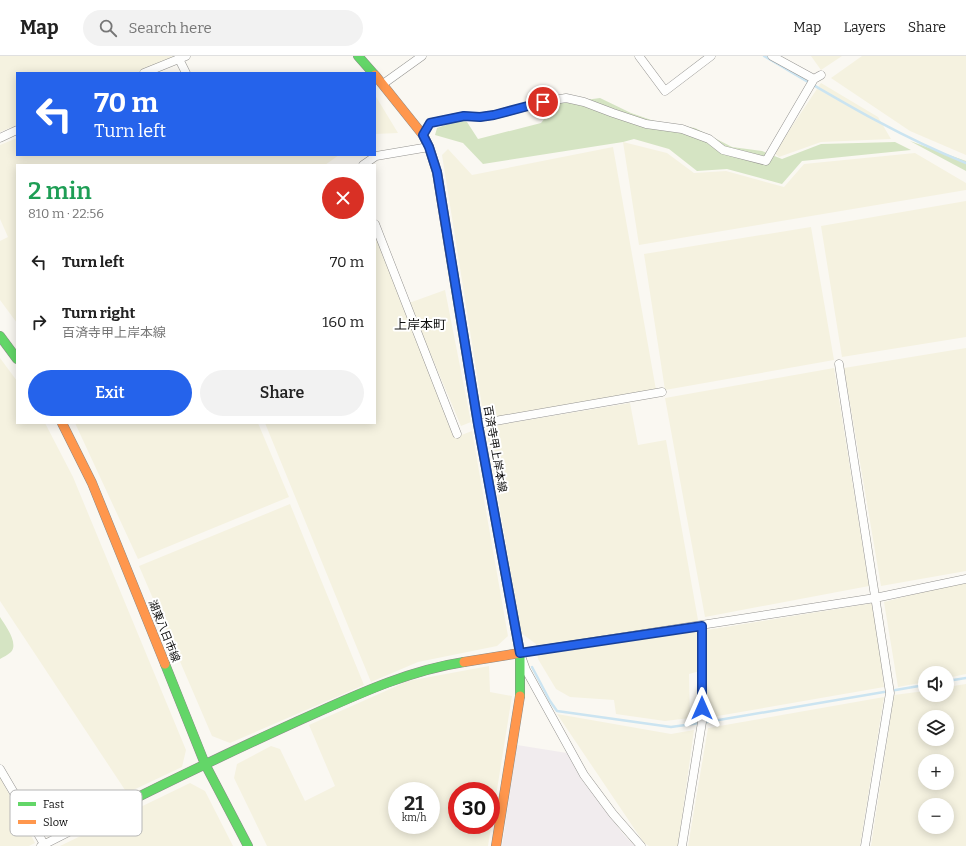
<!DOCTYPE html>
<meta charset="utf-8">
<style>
body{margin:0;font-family:Bitter,"Noto Sans JP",serif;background:#f2f2f2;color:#222;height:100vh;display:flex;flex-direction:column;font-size:15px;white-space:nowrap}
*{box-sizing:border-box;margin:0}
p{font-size:13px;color:#767676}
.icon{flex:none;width:22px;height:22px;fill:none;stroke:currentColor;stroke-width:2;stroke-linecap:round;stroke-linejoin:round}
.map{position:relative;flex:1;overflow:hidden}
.sheet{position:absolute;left:16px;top:108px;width:360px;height:260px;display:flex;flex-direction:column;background:#fff;border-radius:0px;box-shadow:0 2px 10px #0003}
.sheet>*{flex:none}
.banner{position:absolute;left:16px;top:16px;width:360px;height:84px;border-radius:0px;box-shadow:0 2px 10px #0003;background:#2563eb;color:#fff;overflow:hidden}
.tools{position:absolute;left:918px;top:610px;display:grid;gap:8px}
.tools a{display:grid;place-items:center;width:36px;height:36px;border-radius:50%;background:#fff;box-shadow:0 2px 10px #0003;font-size:20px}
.speed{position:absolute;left:388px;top:726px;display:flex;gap:8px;font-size:20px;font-weight:700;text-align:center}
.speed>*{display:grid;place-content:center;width:52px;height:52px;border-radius:50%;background:#fff;box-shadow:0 2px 10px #0003;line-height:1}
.speed small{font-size:10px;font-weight:400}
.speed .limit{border:6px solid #d22;background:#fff;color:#111}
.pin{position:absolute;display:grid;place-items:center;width:34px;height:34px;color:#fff;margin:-17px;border:2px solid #fff;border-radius:50%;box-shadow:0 1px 4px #0007}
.me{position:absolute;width:44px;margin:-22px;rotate:0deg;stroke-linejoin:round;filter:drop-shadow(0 0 3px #0008)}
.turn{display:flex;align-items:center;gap:14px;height:84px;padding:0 12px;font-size:18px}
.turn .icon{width:52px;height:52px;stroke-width:2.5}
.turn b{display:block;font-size:28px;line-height:34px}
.round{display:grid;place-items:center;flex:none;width:42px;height:42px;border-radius:21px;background:#f2f2f2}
.head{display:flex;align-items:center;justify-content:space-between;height:68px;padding:0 12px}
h1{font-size:24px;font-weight:600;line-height:30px;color:#1e9e55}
.cta{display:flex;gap:8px;margin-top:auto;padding:8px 12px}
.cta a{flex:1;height:46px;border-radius:24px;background:#2563eb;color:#fff;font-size:16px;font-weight:600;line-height:46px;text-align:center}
.cta a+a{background:#f2f2f2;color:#222}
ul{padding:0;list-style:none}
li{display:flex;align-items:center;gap:12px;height:60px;padding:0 12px}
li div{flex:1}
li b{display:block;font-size:15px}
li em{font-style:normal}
header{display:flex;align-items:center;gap:24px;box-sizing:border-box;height:56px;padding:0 20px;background:#fff;border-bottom:1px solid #e0e0e0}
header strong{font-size:19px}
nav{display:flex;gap:22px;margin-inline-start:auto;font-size:14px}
.search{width:280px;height:36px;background:#f2f2f2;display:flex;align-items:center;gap:10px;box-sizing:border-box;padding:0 14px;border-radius:22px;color:#767676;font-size:15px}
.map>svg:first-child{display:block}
.industrial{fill:#f1ecee}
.farmland{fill:#f5f2e0;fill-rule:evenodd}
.forest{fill:#d5e4c3}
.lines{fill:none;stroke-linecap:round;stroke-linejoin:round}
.stream{stroke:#cbe4f1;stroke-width:2.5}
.street-casing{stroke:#949390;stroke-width:9}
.fast-casing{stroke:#8a8987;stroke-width:10}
.slow-casing{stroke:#8a8987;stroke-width:10}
.street{stroke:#fefefd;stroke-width:8}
.fast{stroke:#63d668;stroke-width:9}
.slow{stroke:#ff974d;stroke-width:9}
.route-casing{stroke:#184099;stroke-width:10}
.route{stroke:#2563eb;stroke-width:7}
.labels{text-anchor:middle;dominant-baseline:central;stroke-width:4;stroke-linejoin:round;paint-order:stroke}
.street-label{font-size:11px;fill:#0d0d0d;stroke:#fff}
.quarter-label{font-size:13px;fill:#0d0d0d;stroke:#fff}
.key{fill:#fff;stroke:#b6b6b6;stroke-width:1}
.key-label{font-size:11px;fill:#0d0d0d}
</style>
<header>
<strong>Map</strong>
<div class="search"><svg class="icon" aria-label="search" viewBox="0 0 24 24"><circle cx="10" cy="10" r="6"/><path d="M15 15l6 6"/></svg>Search here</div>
<nav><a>Map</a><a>Layers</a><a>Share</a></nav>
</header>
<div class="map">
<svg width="966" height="790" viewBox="0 0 966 790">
<rect width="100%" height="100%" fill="#faf8f2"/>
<path class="industrial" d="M517,689l50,8 14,26 43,56 11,11h-133z"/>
<path class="farmland" d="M0,0h178l-40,17h-121v52l-17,7z
M811,0h31l-21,14z
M862,0h104v99l-56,-24 -79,-53z
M821,27l57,34 13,22 -70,3 -42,15 -5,-4z
M375,39l23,38 -23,1z
M17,82v17h322l-14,10h-308v158l-17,-23v-59l8,-4 -8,-18v-74z
M623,86l44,11 27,20 32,-2 58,16 20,-23 111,-11 51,30v7l-327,55z
M613,91l43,243 -172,29 -42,-264 6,-6 24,26z
M966,145v136l-124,20 -21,-131z
M811,171l23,133 -169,30 -21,-136z
M375,178l81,203 16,-6 36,205 -11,10 -79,16 -47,20 -106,-259h110z
M445,234l26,132 -10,4 -52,-123z
M966,292v223l-85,15 -37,-218z
M0,302l17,23v42h28l28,54 113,273 -4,17 -55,26 -127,-192z
M834,312l35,218 -164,31 -40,-219z
M630,347l8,42 28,-5 32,180 2,51 -11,3 1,44 -25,3 -49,-7 -2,-14 -44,-3 -14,-8 -18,-30 -2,-15 -15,-11 -35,-206z
M75,367h183l31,74 -151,62z
M290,448l74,181 -134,58 -18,-7 -73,-170z
M966,525v93l-19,4v-5h-22v9l-27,5 -14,-85z
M874,547l10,84 -178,31 1,-88z
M489,610l1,26 22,4 -24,150h-221l-33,-68 3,-14 34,-18 9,3 25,52 30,-15 -26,-61 99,-44zM397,735h34v34h-34zM457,735h34v34h-34z
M966,628v162h-95l23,-151 31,-4v4h22v-8zM925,661h22v22h-22zM925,705h22v22h-22zM925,749h22v22h-22z
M884,641l-24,149h-172l20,-118z
M557,658l114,20 23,-4 -16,116h-29l-5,-3z
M0,721l35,66 -6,3h-29z
M190,727l15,8 28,55h-173z"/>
<path class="forest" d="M600,42l31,15 26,9 38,6 37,19 30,4 20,8 39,-15 74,-2 16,8 -109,11 -20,23 -55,-15 -30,2 -28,-22 -35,-10 -11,3 -140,22 -20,-21 -28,-8 2,-7 23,-8 7,2 11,17 63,-16 15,-19z
M910,85l56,20v10z
M0,561c5,8 19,26 11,35 -3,3 -8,5 -11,7z"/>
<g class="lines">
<path class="stream" d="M764,0c65,38 131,79 202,107
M532,611l18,34 7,10 114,16 36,-5 218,-37
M947,625l19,-3"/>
<g class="street-casing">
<path id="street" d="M639,0l26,35 46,-35
M772,0l42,23 7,-4
M179,3l7,14
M144,17l42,-17
M383,28l39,-28
M423,79l7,-12 34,-7 16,1 14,-2 49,-13 23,-4 18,4 29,11 33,11 36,5 27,10 14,11 43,11 48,-82
M0,82l17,-8
M363,109l13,-9 53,-9
M375,168l82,210
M839,308l51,329 -25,153
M478,368l184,-32
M0,713l44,75
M41,790l87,-44
M641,790l-28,-32 -29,-39 -58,-105 -6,-17 355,-55 91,-19
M682,790l20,-124v-97"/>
</g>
<g class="fast-casing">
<path id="fast" d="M358,0l15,17
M451,203l27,165 42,229v43
M0,280l17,23
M165,608l40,100 43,82
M128,746c56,-28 113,-55 170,-81 54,-24 107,-50 166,-59"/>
</g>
<g class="slow-casing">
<path id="slow" d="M375,19l48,60 6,12 8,25 14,87
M62,367l30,60 73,181
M464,606l56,-9
M496,790l24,-150"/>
</g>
<use href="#street" class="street"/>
<use href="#fast" class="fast"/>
<use href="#slow" class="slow"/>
</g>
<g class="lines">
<g class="route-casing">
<path id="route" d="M543,46l-49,13 -14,2 -16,-1 -34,7 -7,12 6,12 8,25 41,252 42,229 182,-27v82"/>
</g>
<use href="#route" class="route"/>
</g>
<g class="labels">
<g class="street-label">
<text transform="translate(495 393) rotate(80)">百済寺甲上岸本線</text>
<text transform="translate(164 575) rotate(68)">湖東八日市線</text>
</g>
<g class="quarter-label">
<text x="420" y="268">上岸本町</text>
</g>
</g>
<rect x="10" y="734" width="132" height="46" rx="6" class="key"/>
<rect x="18" y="746" width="18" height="4" fill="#63d668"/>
<rect x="18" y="764" width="18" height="4" fill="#ff974d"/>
<g class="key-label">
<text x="43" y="752">Fast</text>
<text x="43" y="770">Slow</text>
</g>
</svg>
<div class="tools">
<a><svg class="icon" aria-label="sound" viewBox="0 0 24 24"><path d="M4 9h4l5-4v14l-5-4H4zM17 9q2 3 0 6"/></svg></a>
<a><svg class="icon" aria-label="layers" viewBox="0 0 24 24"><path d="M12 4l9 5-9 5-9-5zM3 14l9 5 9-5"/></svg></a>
<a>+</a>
<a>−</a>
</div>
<div class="speed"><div>21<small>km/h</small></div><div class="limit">30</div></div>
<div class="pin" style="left:543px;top:46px;background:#d93025"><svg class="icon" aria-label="arrive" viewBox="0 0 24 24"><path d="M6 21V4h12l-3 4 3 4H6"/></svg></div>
<svg class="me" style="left:702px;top:652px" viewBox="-20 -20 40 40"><path d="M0-17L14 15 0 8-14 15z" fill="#2563eb" stroke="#fff" stroke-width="4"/></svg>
<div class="banner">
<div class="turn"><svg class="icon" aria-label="left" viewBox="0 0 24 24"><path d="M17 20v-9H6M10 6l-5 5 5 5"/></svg><div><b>70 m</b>Turn left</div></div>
</div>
<section class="sheet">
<div class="head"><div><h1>2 min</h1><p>810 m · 22:56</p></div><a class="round" style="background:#d93025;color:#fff"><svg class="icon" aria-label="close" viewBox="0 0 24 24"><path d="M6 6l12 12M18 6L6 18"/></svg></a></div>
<ul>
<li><svg class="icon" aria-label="left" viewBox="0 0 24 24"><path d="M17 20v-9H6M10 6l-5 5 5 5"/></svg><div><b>Turn left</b></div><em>70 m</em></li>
<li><svg class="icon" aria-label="right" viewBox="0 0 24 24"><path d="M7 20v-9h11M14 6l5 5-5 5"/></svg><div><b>Turn right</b><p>百済寺甲上岸本線</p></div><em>160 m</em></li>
</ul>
<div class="cta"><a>Exit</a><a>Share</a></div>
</section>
</div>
